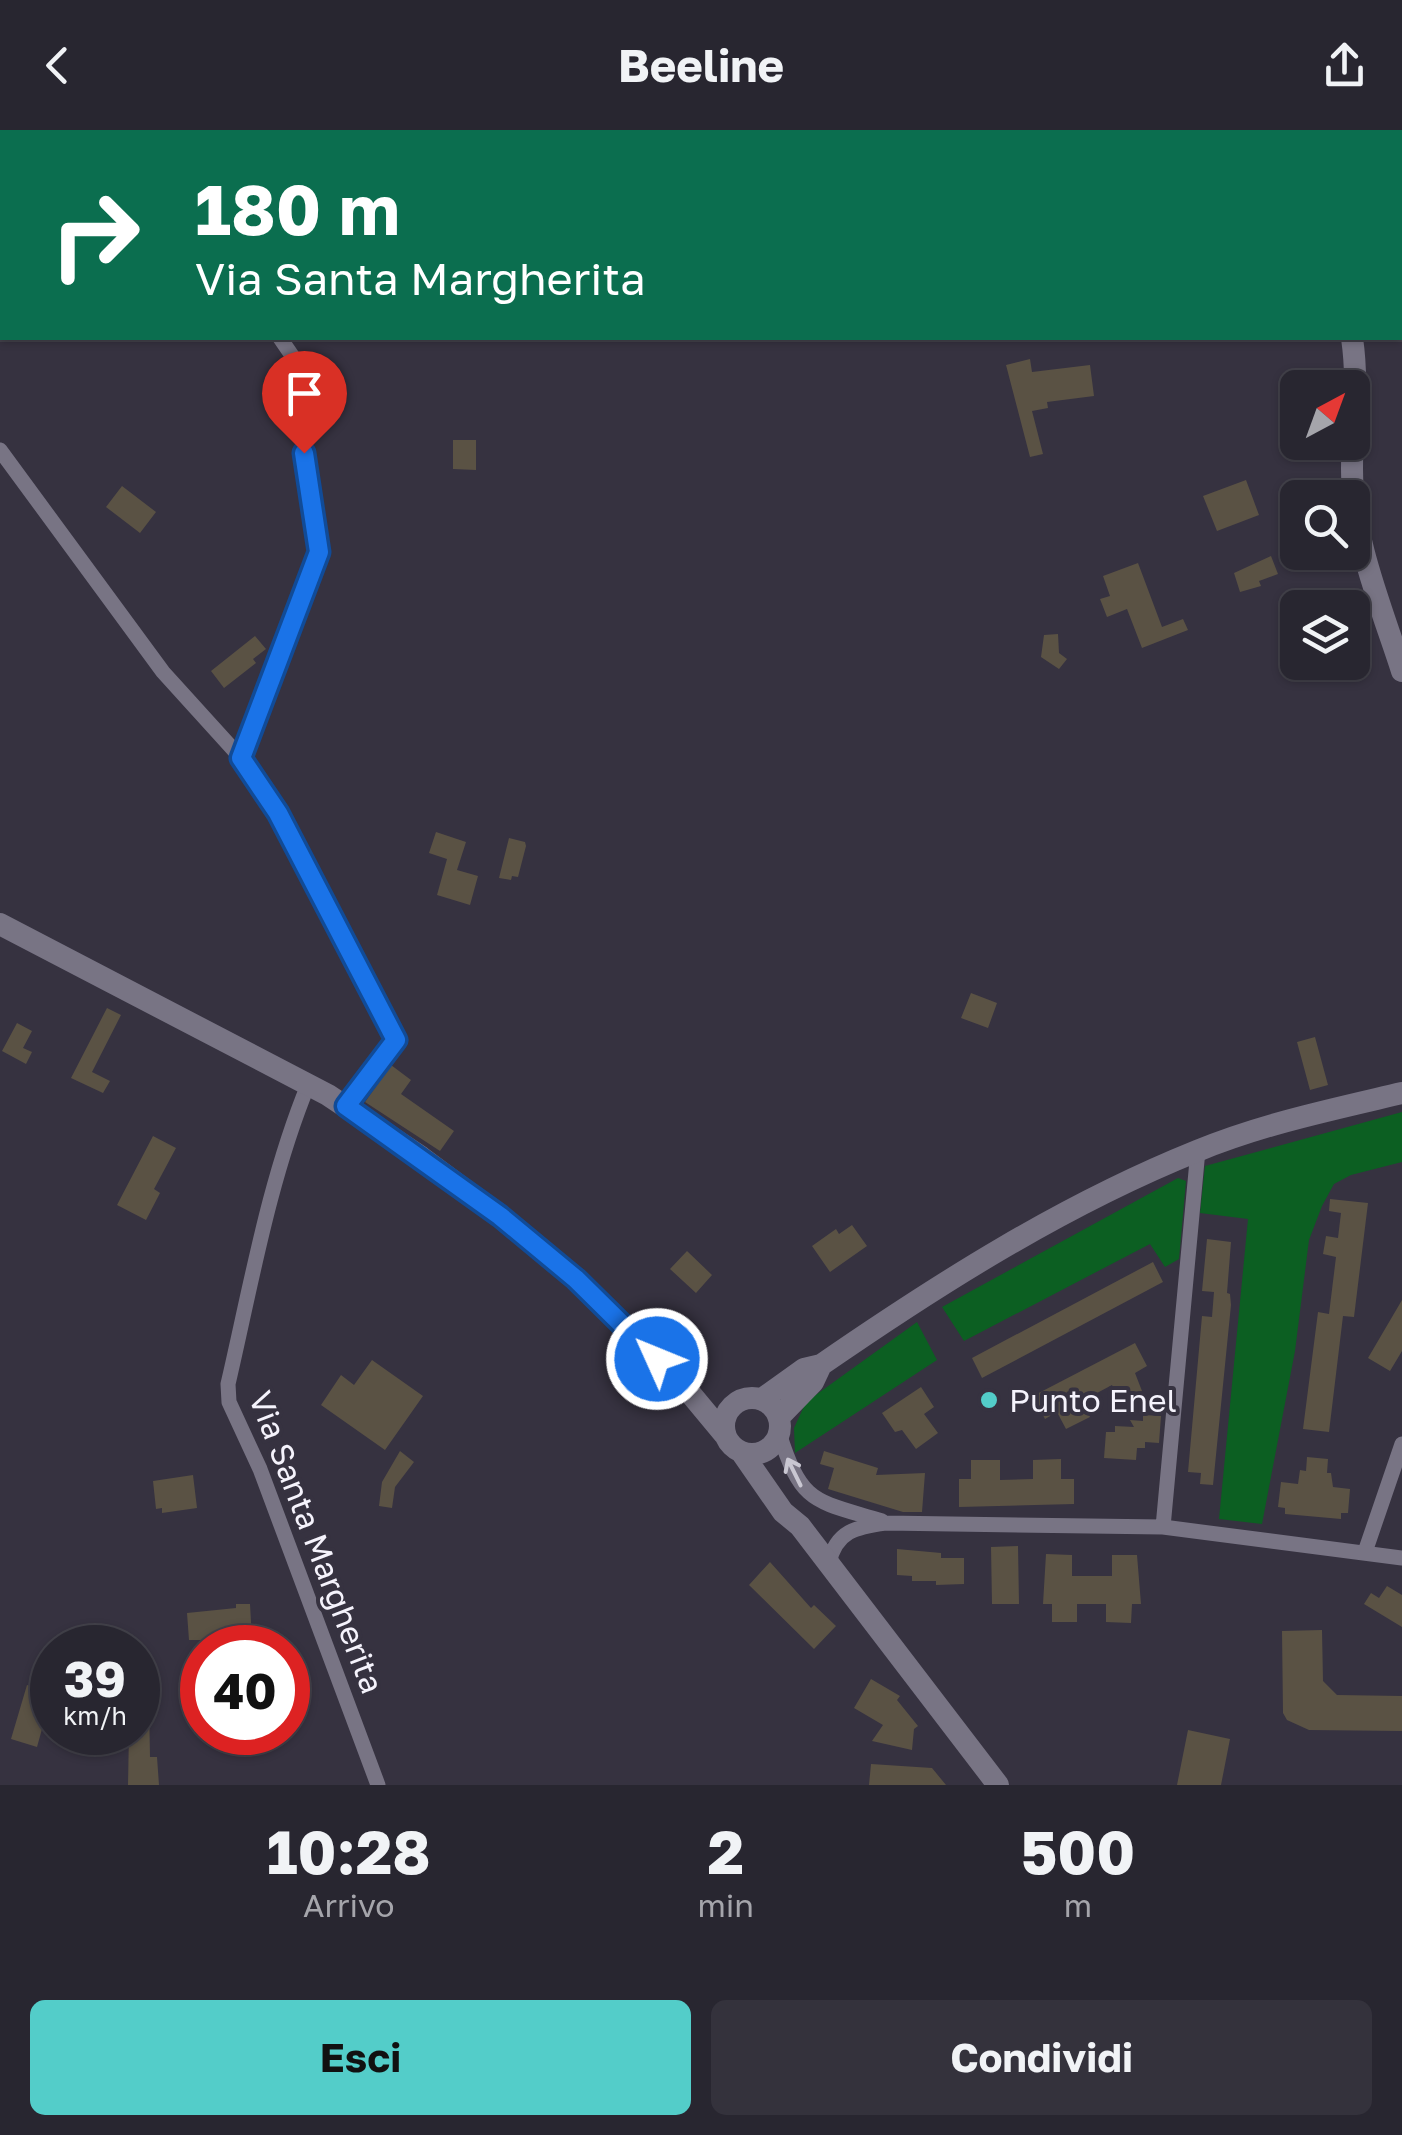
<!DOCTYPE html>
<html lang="it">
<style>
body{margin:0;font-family:"Golos Text",sans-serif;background:#34323c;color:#f1f3f6;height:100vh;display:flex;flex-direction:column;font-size:38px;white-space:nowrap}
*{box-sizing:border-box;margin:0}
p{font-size:32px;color:#a5a5ab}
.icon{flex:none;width:55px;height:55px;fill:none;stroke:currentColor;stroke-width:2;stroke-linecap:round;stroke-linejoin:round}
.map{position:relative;height:1655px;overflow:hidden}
.sheet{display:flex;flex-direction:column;background:#282630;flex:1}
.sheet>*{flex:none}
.hud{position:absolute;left:0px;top:0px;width:1402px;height:210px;box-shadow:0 2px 8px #0004,0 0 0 2px #44434c;background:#0b6e4f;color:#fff;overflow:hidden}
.needle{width:65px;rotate:41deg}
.tools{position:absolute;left:1280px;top:240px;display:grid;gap:20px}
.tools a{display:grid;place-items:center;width:90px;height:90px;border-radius:15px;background:#282630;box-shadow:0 2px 8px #0004,0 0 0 2px #44434c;font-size:50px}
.speed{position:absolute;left:30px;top:1495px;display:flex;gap:20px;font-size:50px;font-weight:700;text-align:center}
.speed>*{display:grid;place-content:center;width:130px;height:130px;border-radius:50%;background:#282630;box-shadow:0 2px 8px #0004,0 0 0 2px #44434c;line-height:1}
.speed small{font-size:25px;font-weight:400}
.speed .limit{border:15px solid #d22;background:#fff;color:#111}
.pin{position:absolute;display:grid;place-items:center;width:85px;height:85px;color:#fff;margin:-102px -42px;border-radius:50% 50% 50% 0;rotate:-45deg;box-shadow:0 0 10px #0007}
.pin .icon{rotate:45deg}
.me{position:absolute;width:110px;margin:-55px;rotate:314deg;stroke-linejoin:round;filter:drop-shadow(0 0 8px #0008)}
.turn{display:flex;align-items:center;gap:35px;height:210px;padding:0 30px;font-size:45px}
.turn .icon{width:130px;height:130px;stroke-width:2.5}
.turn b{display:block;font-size:70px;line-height:85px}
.eta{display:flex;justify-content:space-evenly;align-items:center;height:170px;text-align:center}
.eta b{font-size:60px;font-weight:700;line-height:70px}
.cta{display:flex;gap:20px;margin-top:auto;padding:20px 30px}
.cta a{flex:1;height:115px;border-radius:15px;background:#53cdc9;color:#111;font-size:40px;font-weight:700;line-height:115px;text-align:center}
.cta a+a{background:#34323c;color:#f1f3f6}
header{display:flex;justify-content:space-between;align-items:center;height:130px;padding:0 30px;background:#282630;font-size:45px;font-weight:700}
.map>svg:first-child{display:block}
.green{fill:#0c5f22}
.building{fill:#5a5244}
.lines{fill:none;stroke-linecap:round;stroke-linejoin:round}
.street{stroke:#787484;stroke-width:15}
.secondary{stroke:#787484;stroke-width:22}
.oneway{stroke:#c9c7d2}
.route-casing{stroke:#114b97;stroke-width:25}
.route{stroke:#1a73e8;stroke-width:18}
.poi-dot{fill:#53cdc9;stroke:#363240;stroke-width:4}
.labels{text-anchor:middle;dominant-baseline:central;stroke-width:8;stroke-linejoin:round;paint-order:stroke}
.poi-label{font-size:32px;fill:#f5f3fc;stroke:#363240;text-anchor:start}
.street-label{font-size:32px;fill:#f5f3fc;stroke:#363240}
</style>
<header><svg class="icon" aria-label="back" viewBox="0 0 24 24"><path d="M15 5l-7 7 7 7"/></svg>Beeline<svg class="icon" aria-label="share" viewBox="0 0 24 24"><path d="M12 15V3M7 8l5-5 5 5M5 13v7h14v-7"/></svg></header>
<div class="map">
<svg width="1402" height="1655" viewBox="0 0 1402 1655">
<rect width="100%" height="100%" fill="#363240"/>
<path class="green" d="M1402,982v50l-51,13 -17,9 -12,22 -13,34 -14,111 -33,173 -43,-5 29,-300 -48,-6 5,-47z
M1178,1048l8,3 -7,78 -14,8 -15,-23 -186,97 -22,-34z
M917,1192l20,38 -142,93 -1,-25 12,-26z"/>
<path class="building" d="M1030,229l2,13 58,-7 4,31 -47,6 1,6 -16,3 11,43 -13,3 -24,-92z
M453,310h23v30l-23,-1z
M1246,350l13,35 -42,16 -14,-35z
M122,356l34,26 -16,21 -34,-26z
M1271,426l7,18 -19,7 2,5 -21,6 -6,-19z
M1138,433l24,64 21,-8 5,11 -46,18 -15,-39 -20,8 -7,-18 10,-3 -7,-20z
M1058,504l1,19 8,6 -8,10 -18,-12 3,-22z
M255,506l11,13 -13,10 3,4 -32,25 -13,-17z
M436,702l30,10 -9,28 21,6 -8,29 -33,-10 10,-36 -18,-6z
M509,708l16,4 1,4 -8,31 -6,-1 -1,4 -12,-2z
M971,863l26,10 -9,25 -27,-10z
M107,878l14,7 -29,57 18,9 -7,12 -32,-15z
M17,893l15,8 -9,17 9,4 -6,12 -24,-13z
M1315,907l13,48 -18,5 -13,-48z
M391,935l20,15 -10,14 53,37 -14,20 -75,-49z
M153,1006l23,12 -22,41 6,4 -14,27 -29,-15z
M1330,1069l38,4 -14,114 -11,-1 -14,116 -26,-3 15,-117 11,2 7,-57 -13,-3 3,-18 12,2 3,-25 -12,-2z
M852,1095l15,21 -37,26 -18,-26 24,-17 3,5z
M1207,1109l24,3 -4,51 3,1 1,11 -18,180 -13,-1 1,-11 -13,-1 14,-156 10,1 2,-25 -12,-1z
M687,1121l25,24 -16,18 -26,-24z
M1153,1132l10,20 -181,96 -10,-20z
M1402,1170v51l-12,20 -22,-13z
M1135,1213l12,23 -12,7 7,18 -23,9 -7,-15 -30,16 8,16 -24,12 -9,-17 -12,7 -12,-23z
M372,1230l51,36 -38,54 -64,-45 20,-30 13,10z
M921,1257l13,20 -10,7 14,19 -22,16 -14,-19 -7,2 -13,-19z
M1143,1285l18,1 -2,27 -14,-1v6h-8l-1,12 -32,-2 2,-26h9v-6l19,1 -4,-7 13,1z
M400,1321l14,11 -19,25 -3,21 -13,-2 3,-24z
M824,1321l54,17 -2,7 49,-2 -3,39h-19l-75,-23 6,-21 -14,-4z
M1307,1327l21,2 -1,14h4l2,14 17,2 -2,24h-7v6l-56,-5v-6l-7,-1 3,-25 17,2 2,-14 6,1z
M1061,1329v20h13v25l-115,3v-28h12v-19h29v20l33,-1v-19z
M193,1345l4,33 -35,5v-5l-6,1 -3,-28z
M1018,1416l1,58h-27l-1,-57z
M897,1419l44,4v5h23v26l-28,1v-4h-24v-5l-15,-1z
M1046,1424l26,1v21h40v-21h25l4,49h-9l-1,19 -25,-1v-18h-29v18h-25v-18h-9z
M770,1432l41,46 3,-3 22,21 -22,23 -65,-64z
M1387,1456l15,9v32l-38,-23 7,-11 8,5z
M236,1474h14l2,36h-63l-2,-27 49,-5z
M1322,1500l1,51 14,14 65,1v35l-93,-1 -22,-10 -4,-7 -1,-82z
M871,1549l29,17 -3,4 21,26 -4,3 -2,21 -40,-9 11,-16 -29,-17z
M27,1555l25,8 -15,54 -26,-8z
M149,1573l1,54h7l2,28h-31l1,-53h9v-28z
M1188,1600l42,9 -9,46h-44z
M871,1634l61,4 14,17h-77z"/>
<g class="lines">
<path class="street" d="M361,2l1,-2
M1394,2v-2
M1400,17h2
M280,208l13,19 26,195 -78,206 37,55 117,227 -49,65
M0,320l163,222 78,86
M308,955c-39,95 -57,200 -80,299l1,18 31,67 118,316
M779,1303c23,72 35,67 103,88
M1163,1397l35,-377
M1365,1422l37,-108
M829,1433c7,-32 27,-36 57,-40l277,4 239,31"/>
<path class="secondary" d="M1303,0v2
M1352,208c7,48 0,84 0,131 0,69 29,137 50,202
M0,794l328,171 93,62 79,59 76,63 99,96 49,59
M724 1296a28 28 0 1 1 56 0a28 28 0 1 1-56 0Z
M762,1269l42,-30 17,-4c119,-82 242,-160 376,-214 65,-27 137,-42 205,-58
M779,1287l34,-35 8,-17
M742,1323l41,59 17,14 198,259"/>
</g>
<defs><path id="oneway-shaft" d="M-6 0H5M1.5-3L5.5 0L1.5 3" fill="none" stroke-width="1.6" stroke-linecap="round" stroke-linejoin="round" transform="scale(2.5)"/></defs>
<use class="oneway" href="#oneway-shaft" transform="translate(794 1342) rotate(-116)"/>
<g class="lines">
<g class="route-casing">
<path id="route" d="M304,323l15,99 -78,206 37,55 118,227 -50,66 154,110 76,63 81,80"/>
</g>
<use href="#route" class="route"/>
</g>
<circle class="poi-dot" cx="989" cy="1270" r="10"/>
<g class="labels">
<g class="poi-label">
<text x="1009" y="1270">Punto Enel</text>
</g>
<g class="street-label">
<text transform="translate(317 1412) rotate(69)">Via Santa Margherita</text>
</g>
</g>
</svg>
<div class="tools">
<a><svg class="needle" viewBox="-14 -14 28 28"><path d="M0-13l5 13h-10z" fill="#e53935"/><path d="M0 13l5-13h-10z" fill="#a5a5ab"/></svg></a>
<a><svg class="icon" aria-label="search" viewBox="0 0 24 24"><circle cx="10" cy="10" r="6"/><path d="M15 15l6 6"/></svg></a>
<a><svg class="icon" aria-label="layers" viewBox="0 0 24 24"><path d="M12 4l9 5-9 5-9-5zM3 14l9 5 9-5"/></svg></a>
</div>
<div class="speed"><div>39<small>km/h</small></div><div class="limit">40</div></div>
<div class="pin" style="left:304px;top:323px;background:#d93025"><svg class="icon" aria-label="arrive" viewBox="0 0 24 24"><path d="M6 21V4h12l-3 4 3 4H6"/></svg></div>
<svg class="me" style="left:657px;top:1229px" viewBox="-20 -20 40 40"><circle r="17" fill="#1a73e8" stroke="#fff" stroke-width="3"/><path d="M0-11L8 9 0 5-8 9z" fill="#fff"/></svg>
<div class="hud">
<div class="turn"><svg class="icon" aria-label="right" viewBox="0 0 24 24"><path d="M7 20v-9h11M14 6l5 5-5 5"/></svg><div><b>180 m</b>Via Santa Margherita</div></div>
</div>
</div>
<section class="sheet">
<div class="eta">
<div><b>10:28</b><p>Arrivo</p></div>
<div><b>2</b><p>min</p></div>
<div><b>500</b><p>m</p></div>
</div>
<div class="cta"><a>Esci</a><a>Condividi</a></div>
</section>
